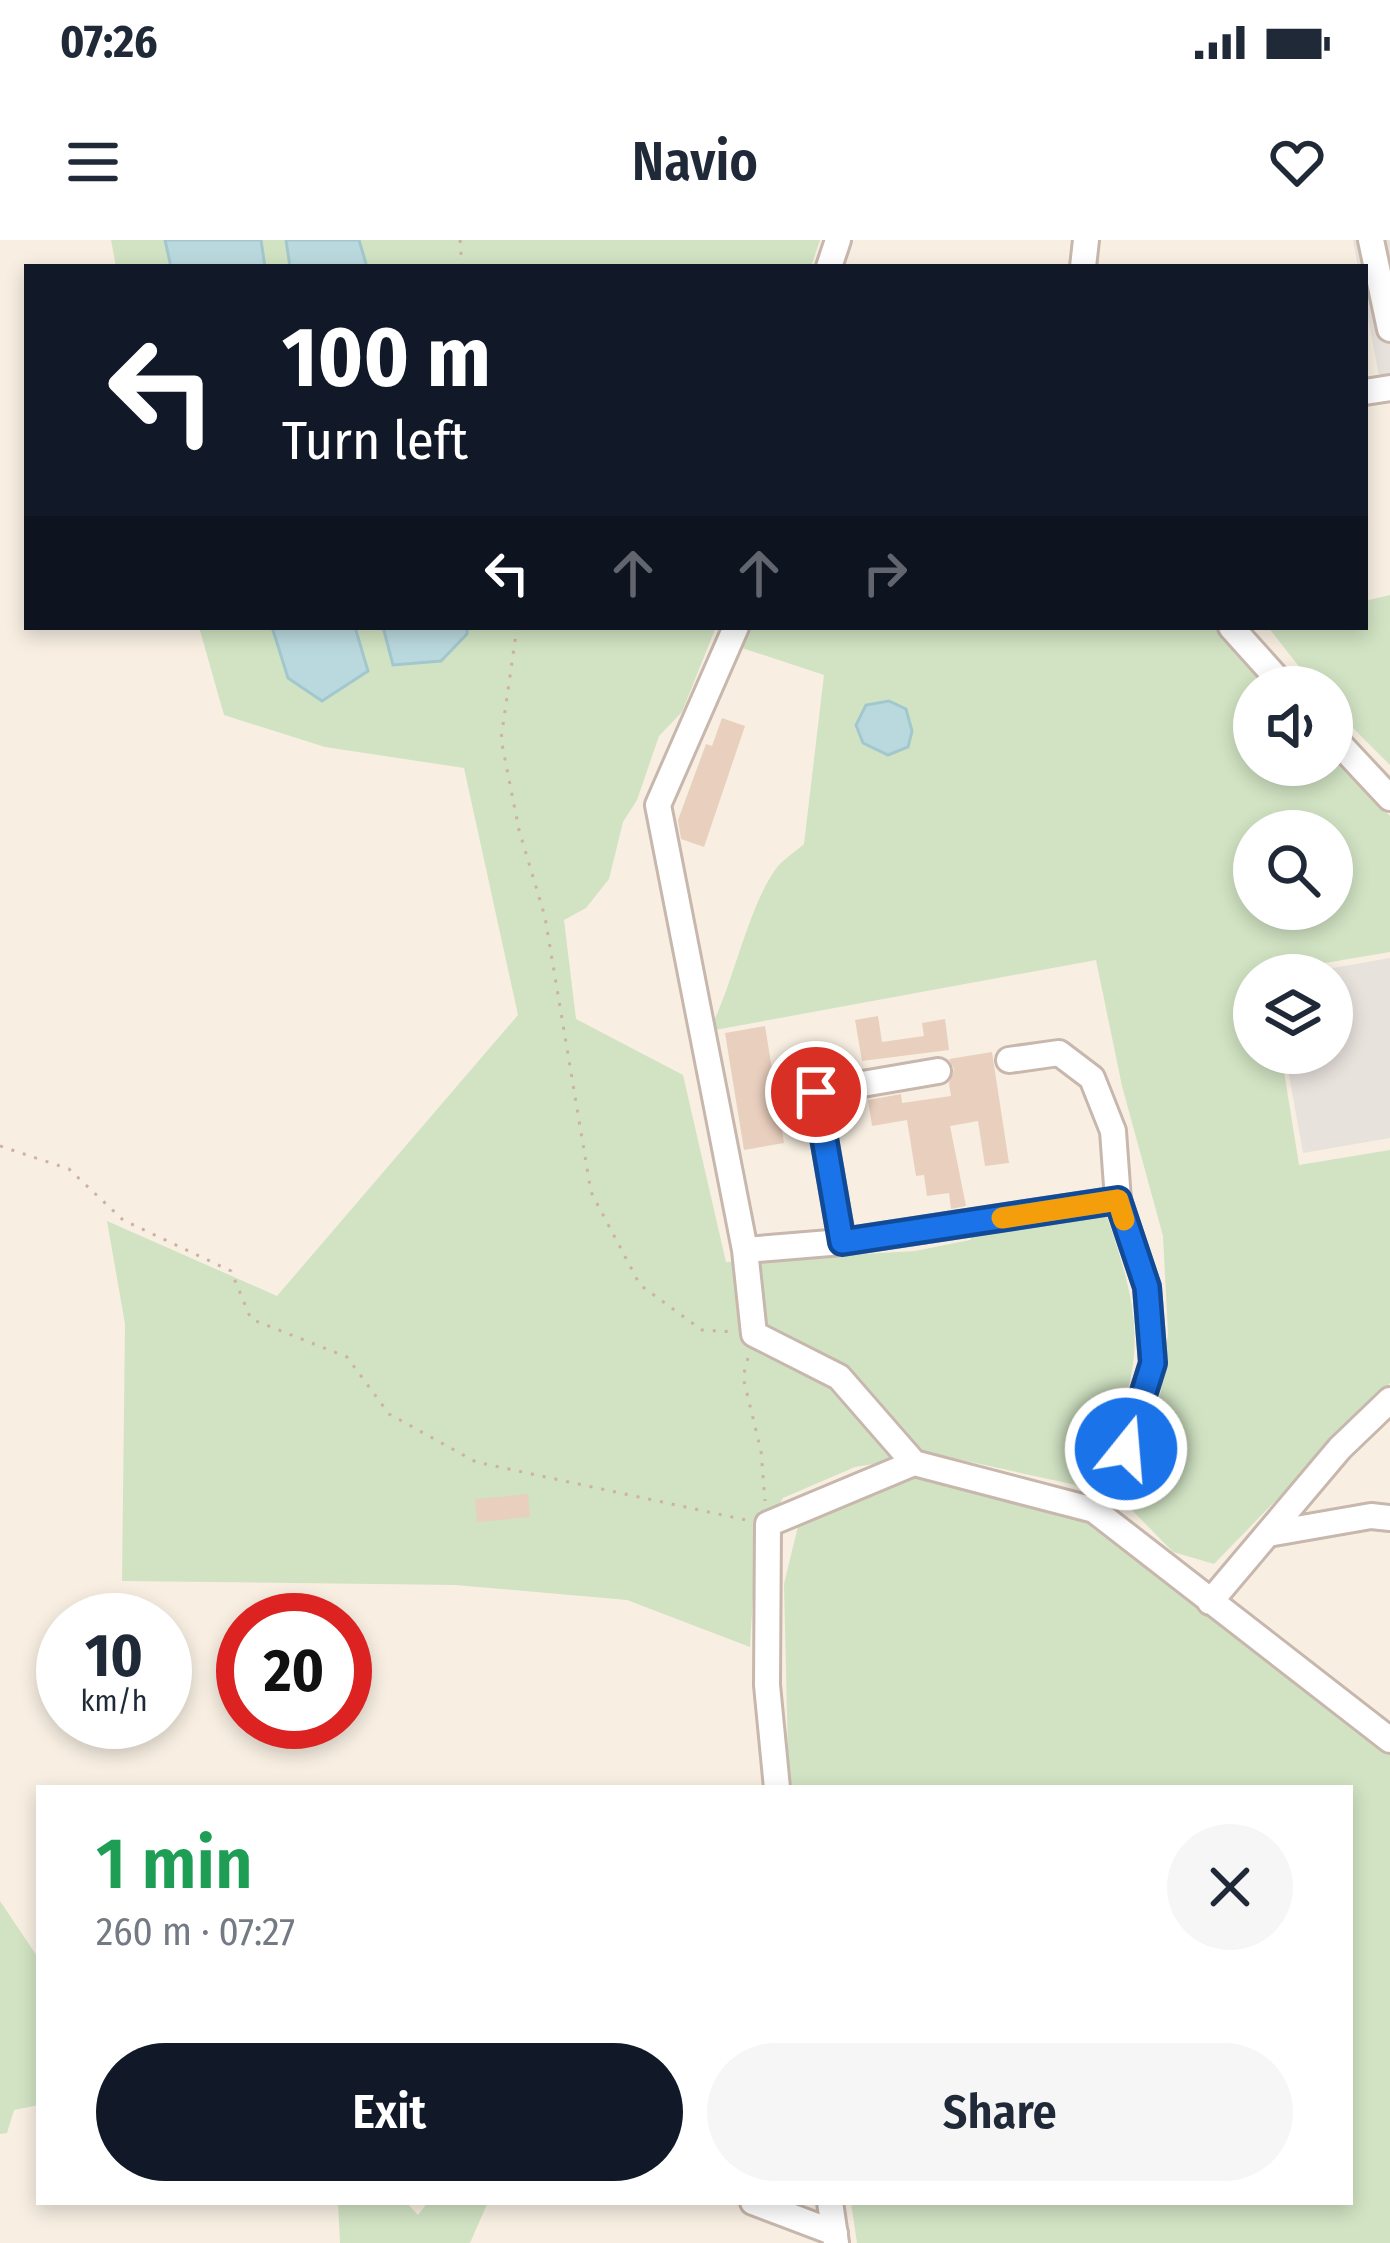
<!DOCTYPE html>
<meta charset="utf-8">
<style>
body{margin:0;font-family:"Fira Sans Condensed",sans-serif;background:#f6f6f7;color:#1f2937;height:100vh;display:flex;flex-direction:column;font-size:45px;white-space:nowrap}
*{box-sizing:border-box;margin:0}
p{font-size:39px;color:#747a83}
.icon{flex:none;width:66px;height:66px;fill:none;stroke:currentColor;stroke-width:2;stroke-linecap:round;stroke-linejoin:round}
.map{position:relative;flex:1;overflow:hidden}
.sheet{position:absolute;left:36px;top:1545px;width:1317px;height:420px;display:flex;flex-direction:column;background:#fff;border-radius:0px;box-shadow:0 6px 18px #0003}
.sheet>*{flex:none}
.hud{position:absolute;left:24px;top:24px;width:1344px;height:366px;border-radius:0px;box-shadow:0 6px 18px #0003;background:#111827;color:#fff;overflow:hidden}
.tools{position:absolute;left:1233px;top:426px;display:grid;gap:24px}
.tools a{display:grid;place-items:center;width:120px;height:120px;border-radius:50%;background:#fff;box-shadow:0 6px 18px #0003;font-size:60px}
.speed{position:absolute;left:36px;top:1353px;display:flex;gap:24px;font-size:60px;font-weight:700;text-align:center}
.speed>*{display:grid;place-content:center;width:156px;height:156px;border-radius:50%;background:#fff;box-shadow:0 6px 18px #0003;line-height:1}
.speed small{font-size:30px;font-weight:400}
.speed .limit{border:18px solid #d22;background:#fff;color:#111}
.pin{position:absolute;display:grid;place-items:center;width:102px;height:102px;color:#fff;margin:-51px;border:6px solid #fff;border-radius:50%;box-shadow:0 3px 12px #0007}
.me{position:absolute;width:132px;margin:-66px;rotate:17deg;stroke-linejoin:round;filter:drop-shadow(0 0 9px #0008)}
.turn{display:flex;align-items:center;gap:42px;height:252px;padding:0 60px;font-size:54px}
.turn .icon{width:156px;height:156px;stroke-width:2.5}
.turn b{display:block;font-size:84px;line-height:102px}
.lanes{display:flex;align-items:center;height:114px;padding:0 60px;background:#0003;justify-content:center;gap:60px;direction:ltr}
.lanes .off{opacity:.35}
.round{display:grid;place-items:center;flex:none;width:126px;height:126px;border-radius:63px;background:#f6f6f7}
.headline{display:flex;align-items:center;justify-content:space-between;height:204px;padding:0 60px}
h1{font-size:72px;font-weight:600;line-height:90px;color:#1e9e55}
.cta{display:flex;gap:24px;margin-top:auto;padding:24px 60px}
.cta a{flex:1;height:138px;border-radius:72px;background:#111827;color:#fff;font-size:48px;font-weight:600;line-height:138px;text-align:center}
.cta a+a{background:#f6f6f7;color:#1f2937}
.status{display:flex;justify-content:space-between;align-items:center;height:84px;padding:0 60px;background:#fff;direction:ltr}
.status svg{height:33px;fill:currentColor}
header{display:flex;justify-content:space-between;align-items:center;height:156px;padding:0 60px;background:#fff;font-size:54px;font-weight:600}
.map>svg:first-child{display:block}
.industrial{fill:#e8e2dd}
.green{fill:#d1e3c3;fill-rule:evenodd}
.water{fill:#bad9de;stroke:#a2c8ce;stroke-width:3}
.building{fill:#e9cfbe}
.lines{fill:none;stroke-linecap:round;stroke-linejoin:round}
.minor-casing{stroke:#c7b7ac;stroke-width:30}
.path{stroke:#cdb2a2;stroke-width:3;stroke-dasharray:3 9;stroke-linecap:butt}
.minor{stroke:#fff;stroke-width:24}
.route-casing{stroke:#114b97;stroke-width:30}
.route{stroke:#1a73e8;stroke-width:21}
.slow{stroke:#f59e0b;stroke-width:21}
</style>
<div class="status"><b>07:26</b><svg viewBox="0 0 49 12"><path d="M0 12V9h3v3zM5 12V6h3v6zM10 12V3h3v9zM15 12V0h3v12zM26 1h20v11H26zM47 4h2v5h-2z"/></svg></div>
<header><svg class="icon" aria-label="menu" viewBox="0 0 24 24"><path d="M4 6h16M4 12h16M4 18h16"/></svg>Navio<svg class="icon" aria-label="heart" viewBox="0 0 24 24"><path d="M12 20l-8-8c-3-5 5-10 8-4 3-6 11-1 8 4z"/></svg></header>
<div class="map">
<svg width="1390" height="2003" viewBox="0 0 1390 2003">
<rect width="100%" height="100%" fill="#f8efe2"/>
<path class="industrial" d="M1353,0h37v134l-11,2 -14,-74v-35h-7z
M1390,718v180l-87,15 -18,-100h47v-78h-39z"/>
<path class="green" d="M111,0h709l-9,27h-695z
M1390,355v170l-58,-58v-20h-17l-47,-60h97v-26z
M199,387h517l-34,85 -23,24 -22,64 -14,22 -14,57 -23,29 -22,12 12,99 107,56 43,187 189,-11 55,-11 6,-10 130,-16c42,119 40,161 -21,273l-151,-33 -79,13 -72,31 -27,46 -6,103 -123,-47 -172,-15 -333,-4 3,-257 -18,-103 170,75 241,-281 -54,-247 -139,-21 -101,-32z
M750,387h465l53,60h-14v78h78v-10l58,61v136l-136,23v78h27l18,112 91,-15v233l-176,181 -41,-12 -47,-48 3,-33 32,-79 7,-59 -5,-97 -41,-150 -26,-126 -387,71c25,-48 38,-121 66,-161 7,-10 20,-18 29,-26l20,-169 -85,-28zM1254,591h78v78h-78z
M916,1231l174,46 300,233v493h-533l-6,-41h499v-414h-558l-4,-31 -4,-173 16,-66z
M0,1661l39,58v146l-25,5 -7,23 -7,1z
M338,1962h68l12,13 10,-13h60l-18,41h-130z"/>
<path class="water" d="M165,0h96l4,27h-94z
M286,0h73l8,27h-77z
M272,387h83l13,44 -46,30 -34,-23z
M383,387h84v7l-26,27 -48,4z
M889,461l17,8 6,22 -4,16 -20,8 -25,-12 -7,-18 10,-20z"/>
<path class="building" d="M722,478l23,8 -41,121 -23,-8 -3,-19 28,-76 6,2z
M878,776l4,26 42,-6 -2,-13 23,-4 4,31 -87,11 -7,-41z
M765,786l19,117 -40,7 -19,-117z
M992,812l17,111 -24,3 -7,-45 -28,5 16,80 -15,3 -2,-16 -22,3 -3,-21 -8,1 -9,-56 -35,6 -4,-26 33,-6 1,9 49,-7 -2,-13 5,-14 -5,-10z
M528,1254l2,23 -53,5 -2,-23z"/>
<g class="lines">
<g class="minor-casing">
<path id="minor" d="M1371,0l19,89
M829,27l9,-27
M1083,27l3,-27
M1365,152l25,-4
M736,387l-78,178 87,445 9,84 85,43 75,86
M1231,387l54,60
M1332,496l58,62
M1009,820l50,-7 33,25 21,53 5,69 29,87 6,76 -27,86 -32,61
M842,1002l-26,-150 122,-21
M745,1010l97,-8 276,-42
M1268,1294l103,-18 19,2
M1210,1362l130,-154 50,-48
M777,1548l-10,-103 1,-161 146,-61 180,47 296,230
M753,1962l82,31
M830,1962l6,41"/>
</g>
<path class="path" d="M460,0l2,27
M517,387l-16,112 18,91 26,87 46,275 49,93 62,45 32,2
M0,906l69,23 54,51 108,51 20,48 96,38 42,57 87,48 270,58
M748,1118l-5,19 18,74 4,50"/>
<use href="#minor" class="minor"/>
</g>
<g class="lines">
<g class="route-casing">
<path id="route" d="M816,852l26,150 276,-42 29,87 6,76 -27,86"/>
</g>
<use href="#route" class="route"/>
<path class="slow" d="M1002,978l116,-18 6,20"/>
</g>
</svg>
<div class="tools">
<a><svg class="icon" aria-label="sound" viewBox="0 0 24 24"><path d="M4 9h4l5-4v14l-5-4H4zM17 9q2 3 0 6"/></svg></a>
<a><svg class="icon" aria-label="search" viewBox="0 0 24 24"><circle cx="10" cy="10" r="6"/><path d="M15 15l6 6"/></svg></a>
<a><svg class="icon" aria-label="layers" viewBox="0 0 24 24"><path d="M12 4l9 5-9 5-9-5zM3 14l9 5 9-5"/></svg></a>
</div>
<div class="speed"><div>10<small>km/h</small></div><div class="limit">20</div></div>
<div class="pin" style="left:816px;top:852px;background:#d93025"><svg class="icon" aria-label="arrive" viewBox="0 0 24 24"><path d="M6 21V4h12l-3 4 3 4H6"/></svg></div>
<svg class="me" style="left:1126px;top:1209px" viewBox="-20 -20 40 40"><circle r="17" fill="#1a73e8" stroke="#fff" stroke-width="3"/><path d="M0-11L8 9 0 5-8 9z" fill="#fff"/></svg>
<div class="hud">
<div class="turn"><svg class="icon" aria-label="left" viewBox="0 0 24 24"><path d="M17 20v-9H6M10 6l-5 5 5 5"/></svg><div><b>100 m</b>Turn left</div></div>
<div class="lanes"><svg class="icon" aria-label="left" viewBox="0 0 24 24"><path d="M17 20v-9H6M10 6l-5 5 5 5"/></svg><svg class="icon off" aria-label="ahead" viewBox="0 0 24 24"><path d="M12 20V5M6 11l6-6 6 6"/></svg><svg class="icon off" aria-label="ahead" viewBox="0 0 24 24"><path d="M12 20V5M6 11l6-6 6 6"/></svg><svg class="icon off" aria-label="right" viewBox="0 0 24 24"><path d="M7 20v-9h11M14 6l5 5-5 5"/></svg></div>
</div>
<section class="sheet">
<div class="headline"><div><h1>1 min</h1><p>260 m · 07:27</p></div><a class="round"><svg class="icon" aria-label="close" viewBox="0 0 24 24"><path d="M6 6l12 12M18 6L6 18"/></svg></a></div>
<div class="cta"><a>Exit</a><a>Share</a></div>
</section>
</div>
